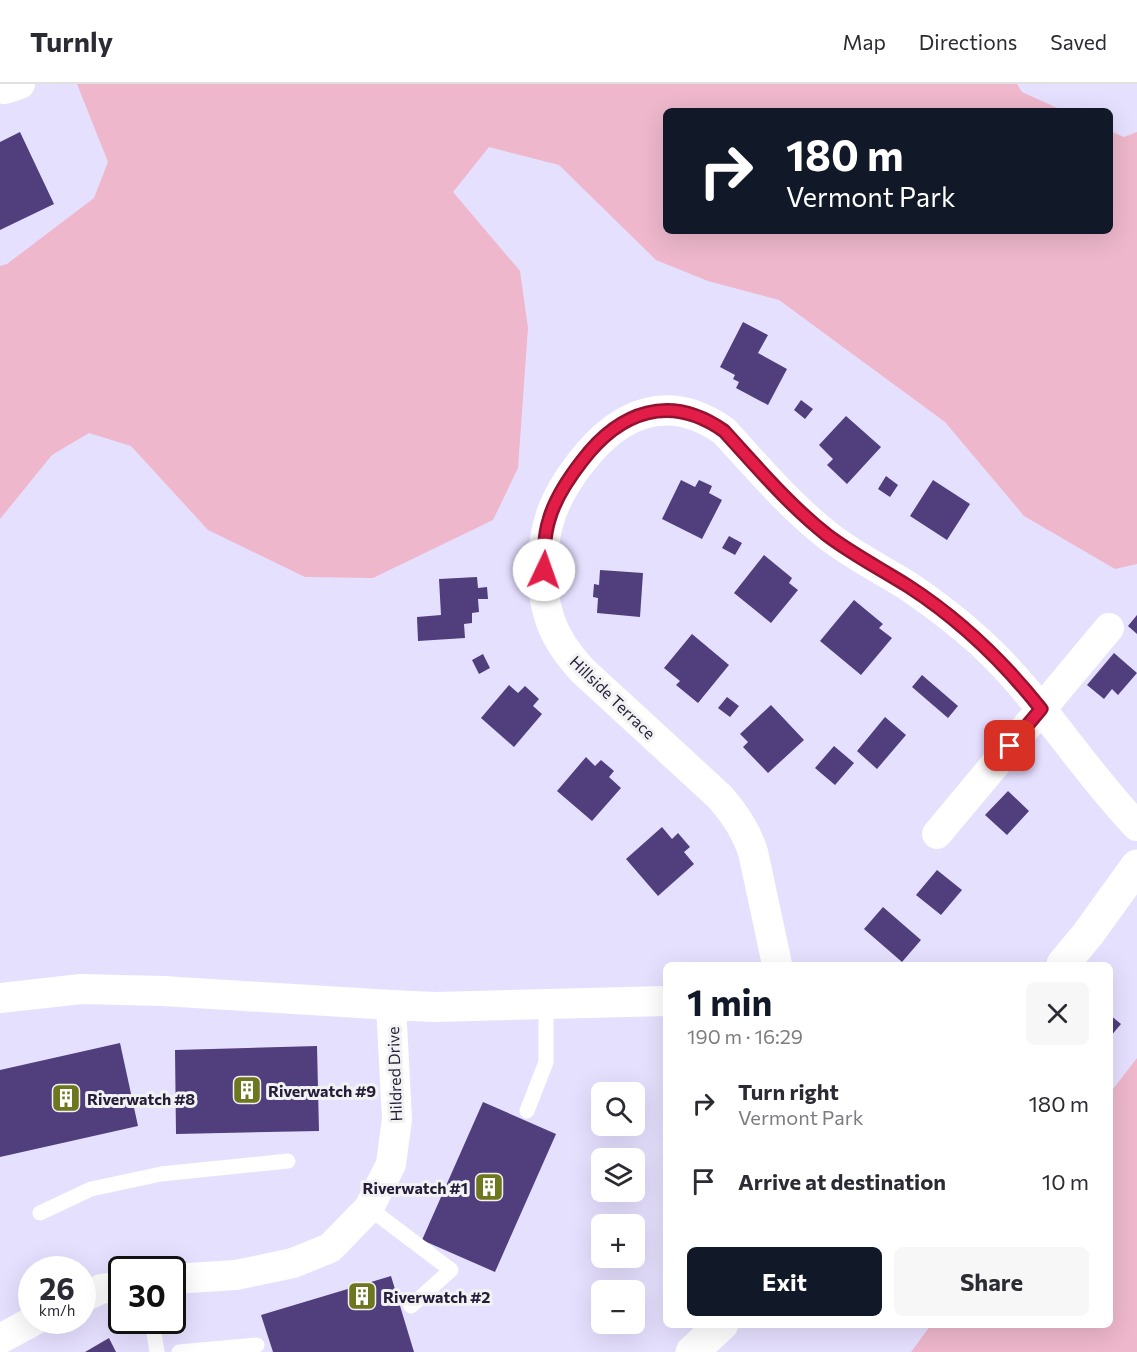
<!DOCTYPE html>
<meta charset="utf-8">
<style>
body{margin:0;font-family:Commissioner,sans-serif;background:#f7f7f7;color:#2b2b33;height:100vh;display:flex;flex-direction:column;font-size:22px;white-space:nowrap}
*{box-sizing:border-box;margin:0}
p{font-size:20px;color:#7c7c81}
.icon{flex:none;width:33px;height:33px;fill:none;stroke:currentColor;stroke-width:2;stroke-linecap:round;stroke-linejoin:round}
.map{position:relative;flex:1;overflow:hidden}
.sheet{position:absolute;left:663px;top:878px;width:450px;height:366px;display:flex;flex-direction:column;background:#fff;border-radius:9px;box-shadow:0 6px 24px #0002}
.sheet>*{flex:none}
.guide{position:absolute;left:663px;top:24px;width:450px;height:126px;border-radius:9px;box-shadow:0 6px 24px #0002;background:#111827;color:#fff;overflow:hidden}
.tools{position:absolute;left:591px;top:998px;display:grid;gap:12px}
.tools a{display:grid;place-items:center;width:54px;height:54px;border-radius:9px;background:#fff;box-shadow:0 6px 24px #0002;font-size:30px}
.speed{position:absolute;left:18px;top:1172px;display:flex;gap:12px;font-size:30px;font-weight:700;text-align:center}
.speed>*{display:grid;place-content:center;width:78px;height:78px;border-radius:50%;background:#fff;box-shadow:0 6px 24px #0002;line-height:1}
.speed small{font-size:15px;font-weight:400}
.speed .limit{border:3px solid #111;border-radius:9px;background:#fff;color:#111}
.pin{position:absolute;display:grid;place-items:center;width:51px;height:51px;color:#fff;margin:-26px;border-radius:12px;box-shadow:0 3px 9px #0006}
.me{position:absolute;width:66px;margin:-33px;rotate:3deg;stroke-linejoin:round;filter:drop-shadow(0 0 4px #0008)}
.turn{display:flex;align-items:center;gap:21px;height:126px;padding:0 24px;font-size:27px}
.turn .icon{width:78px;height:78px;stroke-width:2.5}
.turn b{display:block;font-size:42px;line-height:51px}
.round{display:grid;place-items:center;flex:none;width:63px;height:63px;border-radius:9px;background:#f7f7f7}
.headline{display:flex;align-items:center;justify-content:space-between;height:102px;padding:0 24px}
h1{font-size:36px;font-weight:700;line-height:45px;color:#111827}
.cta{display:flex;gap:12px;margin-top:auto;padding:12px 24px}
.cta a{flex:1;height:69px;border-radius:9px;background:#111827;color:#fff;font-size:24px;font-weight:700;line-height:69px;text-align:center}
.cta a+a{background:#f7f7f7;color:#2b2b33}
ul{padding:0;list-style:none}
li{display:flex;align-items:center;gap:18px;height:78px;padding:0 24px}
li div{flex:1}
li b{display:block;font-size:22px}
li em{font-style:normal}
header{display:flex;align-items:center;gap:36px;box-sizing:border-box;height:84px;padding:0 30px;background:#fff;border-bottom:2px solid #e1e1e2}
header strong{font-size:28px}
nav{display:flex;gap:33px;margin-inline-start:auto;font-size:21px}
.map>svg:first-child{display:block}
.green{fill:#eeb7cb}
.building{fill:#503e7d}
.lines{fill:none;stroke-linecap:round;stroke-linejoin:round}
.lane{stroke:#fff;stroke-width:15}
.street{stroke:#fff;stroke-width:30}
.primary{stroke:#fff;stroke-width:33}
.route-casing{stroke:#92132f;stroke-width:15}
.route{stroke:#e11d48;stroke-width:10}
.labels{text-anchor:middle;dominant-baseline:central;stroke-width:6;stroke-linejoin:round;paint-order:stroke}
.street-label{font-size:16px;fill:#251d39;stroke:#f2f2f2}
.poi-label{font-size:16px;font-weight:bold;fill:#251d39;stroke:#f2f2f2;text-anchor:start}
</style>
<header>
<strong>Turnly</strong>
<nav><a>Map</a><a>Directions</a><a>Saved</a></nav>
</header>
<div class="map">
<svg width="1137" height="1268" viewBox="0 0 1137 1268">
<rect width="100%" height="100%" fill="#e6e0ff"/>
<path class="green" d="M77,0h940l5,8 42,19h-398v120h444v-100l14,6 13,-5v432l-22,5 -91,-53 -79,-94 -166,-122 -71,-19 -52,-21 -97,-95 -70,-18 -36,45 67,79 8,57 -10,140 -25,52 -120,58 -68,-1 -97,-47 -77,-84 -42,-13 -37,22 -52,64v-253l7,-2 87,-66 14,-36z
M1137,974v294h-226l20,-27 179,-1v-231z"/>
<path class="building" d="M20,48l34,72 -54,26v-88z
M743,238l25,13 -10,18 29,16 -19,36 -32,-17 3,-6 -6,-3 2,-4 -15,-8z
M801,316l12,9 -8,10 -11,-9z
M846,332l35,31 -34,37 -20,-19 6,-6 -14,-14z
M886,392l12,9 -8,12 -12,-8z
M681,396l14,7 4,-7 13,6 -3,7 13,7 -20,39 -40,-20z
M933,396l37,24 -23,36 -37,-24z
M729,452l13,7 -7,12 -13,-7z
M764,471l28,23 -3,5 9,7 -27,33 -37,-30z
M600,486l43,3 -3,44 -43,-4 1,-15 -5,-1 1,-13 5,1z
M477,493l1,11 9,-1 1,12h-10l1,13 -7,1v10l-8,1 1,14 -47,3 -1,-24 24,-2 -2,-36z
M854,516l29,24 -4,4 13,10 -31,37 -41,-34z
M1137,531v19l-9,-8z
M692,550l37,31 -31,38 -22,-18 4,-4 -16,-13z
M1114,569l23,20 -19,22 -6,-6 -8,10 -17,-14z
M483,570l7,14 -11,6 -7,-14z
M922,591l36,31 -10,12 -36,-31z
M509,601l9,8 7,-7 14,13 -6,7 9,8 -28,33 -33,-29z
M727,613l12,9 -9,11 -12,-9z
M771,621l33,35 -36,33 -25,-26 5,-5 -8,-8z
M885,633l21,18 -29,34 -20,-18z
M834,662l20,17 -19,22 -20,-17z
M586,673l9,9 6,-6 13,11 -5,6 12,11 -29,33 -35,-30z
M1008,707l21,20 -22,24 -22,-20z
M662,743l10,12 6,-6 12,14 -6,5 10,12 -36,32 -32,-37z
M937,786l25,20 -21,25 -25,-20z
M883,823l38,33 -19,22 -38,-33z
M1110,931l11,9 -11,13z
M120,959l18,83 -138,31v-87z
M317,962l2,85 -143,3 -1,-84z
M483,1018l73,32 -61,138 -73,-32z
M391,1192l23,76h-141l-12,-37z
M109,1254l7,14h-31z"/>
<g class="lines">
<path class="lane" d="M527,1027l19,-49v-57
M369,1124l82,62 -40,36
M40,1129l51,-24 70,-15 127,-13
M152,1236l5,32
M179,1268l78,-7"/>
<path class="street" d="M0,3l5,2 15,-5
M937,750l172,-206
M777,880l-24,-112c-7,-22 -18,-38 -33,-55l-137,-126c-16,-17 -29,-35 -35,-58 -8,-28 -7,-64 1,-92 6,-22 18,-41 33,-60 38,-49 87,-69 142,-30 33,36 65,74 103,104 25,20 54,34 81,51 25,17 50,36 72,56 60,55 101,126 157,184
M0,914l81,-9 82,2 228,14 6,114 -6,45 -22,44 -39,40 -37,15 -57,12 -64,4
M391,921l44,2 231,-6
M82,1214l19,-9 21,-3
M0,1255l35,-19"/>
<path class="primary" d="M1063,880l25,-30 49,-68
M692,1268l30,-28"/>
</g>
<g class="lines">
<g class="route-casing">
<path id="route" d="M544,486c0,-16 0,-34 5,-50 6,-22 19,-41 33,-59 38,-50 88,-68 142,-30 33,36 65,74 103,104 25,19 54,34 81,51 51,33 95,75 133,123l-31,37"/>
</g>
<use href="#route" class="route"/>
</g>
<defs>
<g id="building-square" transform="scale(1.5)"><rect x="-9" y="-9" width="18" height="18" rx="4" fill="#6e7620" stroke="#f2f2f2"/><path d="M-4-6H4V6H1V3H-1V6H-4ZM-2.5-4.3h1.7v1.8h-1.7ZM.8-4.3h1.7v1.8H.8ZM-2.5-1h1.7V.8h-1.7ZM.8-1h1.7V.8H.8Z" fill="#fff"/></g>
</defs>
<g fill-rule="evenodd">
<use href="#building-square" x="247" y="1006"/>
<use href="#building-square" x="66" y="1014"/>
<use href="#building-square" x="489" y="1103"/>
<use href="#building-square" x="362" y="1212"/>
</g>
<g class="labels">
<g class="street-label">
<text transform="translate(613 613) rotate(44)">Hillside Terrace</text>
<text transform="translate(394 990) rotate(-92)">Hildred Drive</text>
</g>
<g class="poi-label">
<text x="268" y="1006">Riverwatch #9</text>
<text x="87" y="1014">Riverwatch #8</text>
<text x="468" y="1103" text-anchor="end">Riverwatch #1</text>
<text x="383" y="1212">Riverwatch #2</text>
</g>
</g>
</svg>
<div class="tools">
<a><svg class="icon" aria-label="search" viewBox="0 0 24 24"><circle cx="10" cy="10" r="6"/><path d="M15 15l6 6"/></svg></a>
<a><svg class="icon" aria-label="layers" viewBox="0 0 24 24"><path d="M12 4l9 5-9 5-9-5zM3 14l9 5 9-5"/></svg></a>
<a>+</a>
<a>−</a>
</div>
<div class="speed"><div>26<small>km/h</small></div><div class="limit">30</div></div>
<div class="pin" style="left:1010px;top:662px;background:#d93025"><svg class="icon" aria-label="arrive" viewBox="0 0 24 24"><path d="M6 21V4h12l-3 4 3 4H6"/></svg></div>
<svg class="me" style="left:544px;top:486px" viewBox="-20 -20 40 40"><circle r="19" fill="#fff"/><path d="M0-13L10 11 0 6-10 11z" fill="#e11d48"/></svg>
<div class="guide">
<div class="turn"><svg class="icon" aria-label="right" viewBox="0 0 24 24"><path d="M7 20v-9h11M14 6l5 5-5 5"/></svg><div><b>180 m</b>Vermont Park</div></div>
</div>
<section class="sheet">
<div class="headline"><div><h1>1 min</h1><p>190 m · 16:29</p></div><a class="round"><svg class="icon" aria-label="close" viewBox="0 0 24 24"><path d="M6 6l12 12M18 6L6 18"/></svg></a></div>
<ul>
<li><svg class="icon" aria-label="right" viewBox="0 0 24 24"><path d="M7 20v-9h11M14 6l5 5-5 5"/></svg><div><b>Turn right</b><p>Vermont Park</p></div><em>180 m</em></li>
<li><svg class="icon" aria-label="arrive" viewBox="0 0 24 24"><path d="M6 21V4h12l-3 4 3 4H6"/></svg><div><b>Arrive at destination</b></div><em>10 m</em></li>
</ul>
<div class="cta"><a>Exit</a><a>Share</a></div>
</section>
</div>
